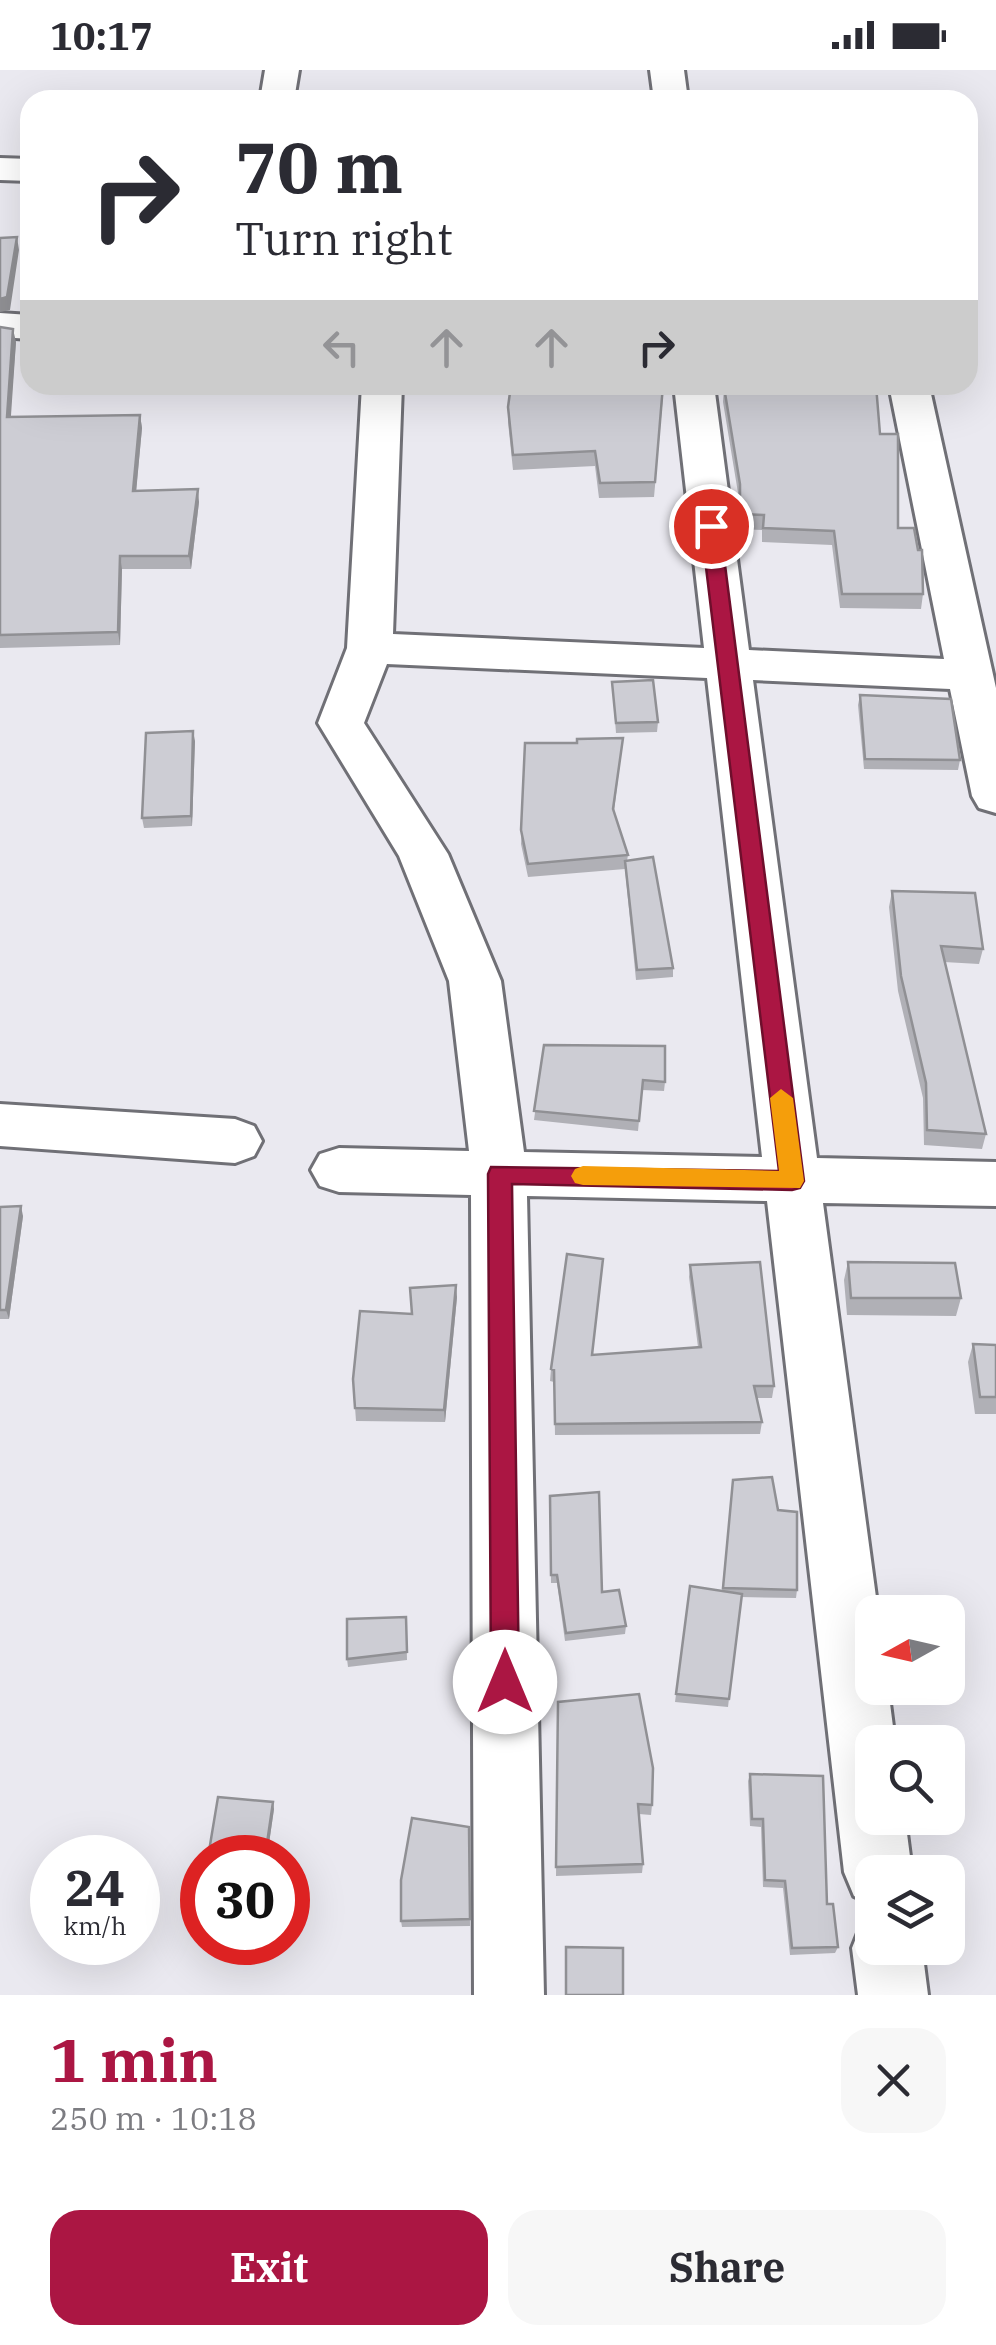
<!DOCTYPE html>
<meta charset="utf-8">
<style>
body{margin:0;font-family:"IBM Plex Serif",serif;background:#f7f7f7;color:#2b2b33;height:100vh;display:flex;flex-direction:column;font-size:38px;white-space:nowrap}
*{box-sizing:border-box;margin:0}
p{font-size:32px;color:#7c7c81}
.icon{flex:none;width:55px;height:55px;fill:none;stroke:currentColor;stroke-width:2;stroke-linecap:round;stroke-linejoin:round}
.map{position:relative;height:1925px;overflow:hidden}
.details{display:flex;flex-direction:column;background:#fff;flex:1}
.details>*{flex:none}
.hud{position:absolute;left:20px;top:20px;width:958px;height:305px;border-radius:30px;box-shadow:0 10px 40px #0002;background:#fff;color:#2b2b33;overflow:hidden}
.needle{width:65px;rotate:262deg}
.fabs{position:absolute;left:855px;top:1525px;display:grid;gap:20px}
.fabs a{display:grid;place-items:center;width:110px;height:110px;border-radius:20px;background:#fff;box-shadow:0 10px 40px #0002;font-size:50px}
.speed{position:absolute;left:30px;top:1765px;display:flex;gap:20px;font-size:50px;font-weight:700;text-align:center}
.speed>*{display:grid;place-content:center;width:130px;height:130px;border-radius:50%;background:#fff;box-shadow:0 10px 40px #0002;line-height:1}
.speed small{font-size:25px;font-weight:400}
.speed .limit{border:15px solid #d22;background:#fff;color:#111}
.pin{position:absolute;display:grid;place-items:center;width:85px;height:85px;color:#fff;margin:-42px;border:5px solid #fff;border-radius:50%;box-shadow:0 2px 10px #0007}
.me{position:absolute;width:110px;margin:-55px;rotate:0deg;stroke-linejoin:round;filter:drop-shadow(0 0 8px #0008)}
.turn{display:flex;align-items:center;gap:35px;height:210px;padding:0 50px;font-size:45px}
.turn .icon{width:130px;height:130px;stroke-width:2.5}
.turn b{display:block;font-size:70px;line-height:85px}
.lanes{display:flex;align-items:center;height:95px;padding:0 50px;background:#0003;justify-content:center;gap:50px;direction:ltr}
.lanes .off{opacity:.35}
.round{display:grid;place-items:center;flex:none;width:105px;height:105px;border-radius:30px;background:#f7f7f7}
.head{display:flex;align-items:center;justify-content:space-between;height:170px;padding:0 50px}
h1{font-size:60px;font-weight:700;line-height:75px;color:#ab1643}
.action{display:flex;gap:20px;margin-top:auto;padding:20px 50px}
.action a{flex:1;height:115px;border-radius:30px;background:#ab1643;color:#fff;font-size:40px;font-weight:700;line-height:115px;text-align:center}
.action a+a{background:#f7f7f7;color:#2b2b33}
.status{display:flex;justify-content:space-between;align-items:center;height:70px;padding:0 50px;background:#fff;direction:ltr}
.status svg{height:28px;fill:currentColor}
.map>svg:first-child{display:block}
.lines{fill:none;stroke-linecap:round;stroke-linejoin:round}
.minor-casing{stroke:#707076;stroke-width:6}
.minor{fill:#fff;fill-rule:evenodd}
.wall{fill:#b0b0b6}
.shaded-wall{fill:#909094}
.building{fill:#cdcdd4;stroke:#909094;stroke-width:2.5}
.route{fill:#ab1643;stroke:#6f0e2c;stroke-width:2.5}
.slow{fill:#f59e0b}
</style>
<div class="status"><b>10:17</b><svg viewBox="0 0 49 12"><path d="M0 12V9h3v3zM5 12V6h3v6zM10 12V3h3v9zM15 12V0h3v12zM26 1h20v11H26zM47 4h2v5h-2z"/></svg></div>
<div class="map">
<svg width="996" height="1925" viewBox="0 0 996 1925">
<rect width="100%" height="100%" fill="#eae9f0"/>
<g class="lines">
<g class="minor-casing">
<path id="minor" d="M265,0h34l-5,30h-34z
M650,0h34l4,30h-34z
M0,88l30,1v22l-30,-1z
M0,243l30,2v24l-30,-2z
M362,315h40l-9,249 311,14 -30,-263h40l35,265 195,9 -55,-274h40l67,303v125l-17,-5 -7,-12 -22,-107 -197,-9 64,478 179,4v44l-173,-3 55,409h-6v76h16l7,54h-23v76h33l7,54h-40v32l-18,-8 -10,-24 -77,-671 -240,-5 17,799h-70l-3,-800 -132,-3 -19,-6 -9,-16 9,-16 19,-6 130,3 -20,-170 -50,-125 -81,-133 29,-75zM387,594l320,14 55,479 -238,-5 -23,-171 -53,-127 -84,-131z
M0,1034l235,15 19,7 8,15 -8,15 -19,7 -235,-17z
M872,1849v29h50l6,47h-70l-6,-47 10,-25z"/>
</g>
<use href="#minor" class="minor"/>
</g>
<path class="wall" d="M0,257l16,15 -6,75 130,-2 2,13 -6,63 63,11 -8,67h-69l-2,76 -120,3z
M664,315l-10,112 -55,1 -4,-32 -82,4 -5,-48v-15z
M773,315h103l4,49 18,94 25,66 -2,15 -81,-1 -8,-63 -70,-3v-12l-24,-1 1,-30 -16,-97 1,-15 49,2z
M612,612l46,40 -1,10 -41,1z
M860,625l100,65 -2,10 -94,-1 -6,-64z
M623,668l-9,73 14,44 -1,6 46,107v9l-37,3 -11,-111 -97,8 -7,-33 4,-101h51l1,-4z
M195,671l-3,85 -48,2 -2,-10z
M892,821l91,58 -4,15 -35,-2 42,172 -4,15 -58,-4 -1,-47 -25,-107 -9,-84z
M544,975l121,37 -1,9 -22,-1 -4,41 -104,-11z
M0,1137l23,9 -14,103h-9z
M848,1192l113,36 -5,18 -109,-1 -3,-35z
M690,1195l84,121 -2,12h-15l5,24 -2,12 -205,1 -1,-53 -4,-1 1,-12 41,-14 106,-8 -9,-70z
M457,1227l-12,125 -89,-1 -3,-42z
M973,1274l23,1v69h-21l-7,-52z
M733,1410l45,30 19,80 -1,8 -55,-1 -13,110 -53,-5 15,-116 32,5z
M550,1426l52,96 24,34 -1,8 -60,7 -8,-58h-6z
M406,1547l1,43 -59,7 -1,-8z
M558,1632l94,103 -1,10 -12,-1 4,50 -1,9 -86,3z
M750,1704l77,130 11,43 -3,6 -45,2 -7,-67 -20,-1 -2,-60 -11,-1 -2,-45z
M274,1739l-7,48 -55,-5 -2,-7z
M469,1757l1,99 -68,1 -1,-6z"/>
<path class="shaded-wall" d="M17,167l2,13 -9,60 -10,2v-13z
M13,259l3,13 -6,88 -3,-13z
M140,345l2,13 -7,76 -2,-13z
M198,419l1,13 -8,67 -2,-13z
M120,486l2,13 -2,76 -2,-13z
M193,661l2,10 -3,85 -1,-10z
M21,1136l2,10 -14,103 -3,-9z
M456,1215l1,12 -12,125 -1,-12z
M273,1732l1,7 -7,48 -1,-7z"/>
<path class="building" d="M17,167l-10,60 -7,2v-61z
M0,257l13,2 -6,88 133,-2 -7,76 65,-2 -9,67h-69l-2,76 -118,3z
M511,315h152l-8,97 -55,1 -5,-32 -82,4 -5,-48z
M774,315h102l4,49h18v94h16l4,22h4l1,44h-81l-8,-63 -71,-3 1,-13 -24,-1v-30l-16,-97 50,2z
M653,610l5,42 -42,1 -4,-41z
M860,625l91,4 9,61 -95,-1z
M193,661l-2,85 -49,2 4,-85z
M623,668l-10,71 15,46 -100,9 -7,-34 4,-87h52v-4z
M653,787l20,111 -36,2 -12,-109z
M892,821l83,2 8,56 -42,-3 45,188 -59,-4 -1,-47 -25,-107z
M544,975l121,1v36l-22,-2 -4,41 -105,-10z
M21,1136l-15,104h-6v-103z
M567,1184l36,5 -11,96 109,-8 -11,-82 70,-3 14,124h-20l8,36 -207,2 -1,-54 -3,-1z
M848,1192l107,1 6,35h-110z
M456,1215l-12,125 -89,-2 -2,-29 7,-68 52,3 -2,-26z
M973,1274l23,1v52h-16z
M772,1407l6,33 19,2v78l-74,-2 10,-108z
M599,1422l3,100 17,-2 7,36 -60,7 -9,-58h-6l-1,-79z
M690,1516l52,8 -13,105 -53,-5z
M406,1547l1,35 -60,7v-40z
M639,1624l14,74 -1,37 -14,-1 5,60 -87,3 2,-165z
M750,1704l73,2 4,128h6l5,43 -46,1 -7,-67 -20,-1 -2,-61h-11z
M218,1727l55,5 -7,48 -56,-5z
M412,1748l57,9 1,92 -69,2v-41z
M566,1877l57,1v47h-57z"/>
<path class="route" d="M711,450l9,6 84,655 -4,7 -8,2 -280,-6 7,498 -4,9 -10,4 -10,-4 -4,-9 -3,-508 3,-7 288,4 -78,-645z"/>
<path class="slow" d="M781,1019l12,9 11,83 -4,7 -217,-3 -8,-2 -4,-7 4,-7 8,-3 196,5 -9,-73z"/>
</svg>
<div class="fabs">
<a><svg class="needle" viewBox="-14 -14 28 28"><path d="M0-13l5 13h-10z" fill="#e53935"/><path d="M0 13l5-13h-10z" fill="#7c7c81"/></svg></a>
<a><svg class="icon" aria-label="search" viewBox="0 0 24 24"><circle cx="10" cy="10" r="6"/><path d="M15 15l6 6"/></svg></a>
<a><svg class="icon" aria-label="layers" viewBox="0 0 24 24"><path d="M12 4l9 5-9 5-9-5zM3 14l9 5 9-5"/></svg></a>
</div>
<div class="speed"><div>24<small>km/h</small></div><div class="limit">30</div></div>
<div class="pin" style="left:711px;top:456px;background:#d93025"><svg class="icon" aria-label="arrive" viewBox="0 0 24 24"><path d="M6 21V4h12l-3 4 3 4H6"/></svg></div>
<svg class="me" style="left:505px;top:1612px" viewBox="-20 -20 40 40"><circle r="19" fill="#fff"/><path d="M0-13L10 11 0 6-10 11z" fill="#ab1643"/></svg>
<div class="hud">
<div class="turn"><svg class="icon" aria-label="right" viewBox="0 0 24 24"><path d="M7 20v-9h11M14 6l5 5-5 5"/></svg><div><b>70 m</b>Turn right</div></div>
<div class="lanes"><svg class="icon off" aria-label="left" viewBox="0 0 24 24"><path d="M17 20v-9H6M10 6l-5 5 5 5"/></svg><svg class="icon off" aria-label="ahead" viewBox="0 0 24 24"><path d="M12 20V5M6 11l6-6 6 6"/></svg><svg class="icon off" aria-label="ahead" viewBox="0 0 24 24"><path d="M12 20V5M6 11l6-6 6 6"/></svg><svg class="icon" aria-label="right" viewBox="0 0 24 24"><path d="M7 20v-9h11M14 6l5 5-5 5"/></svg></div>
</div>
</div>
<section class="details">
<div class="head"><div><h1>1 min</h1><p>250 m · 10:18</p></div><a class="round"><svg class="icon" aria-label="close" viewBox="0 0 24 24"><path d="M6 6l12 12M18 6L6 18"/></svg></a></div>
<div class="action"><a>Exit</a><a>Share</a></div>
</section>
